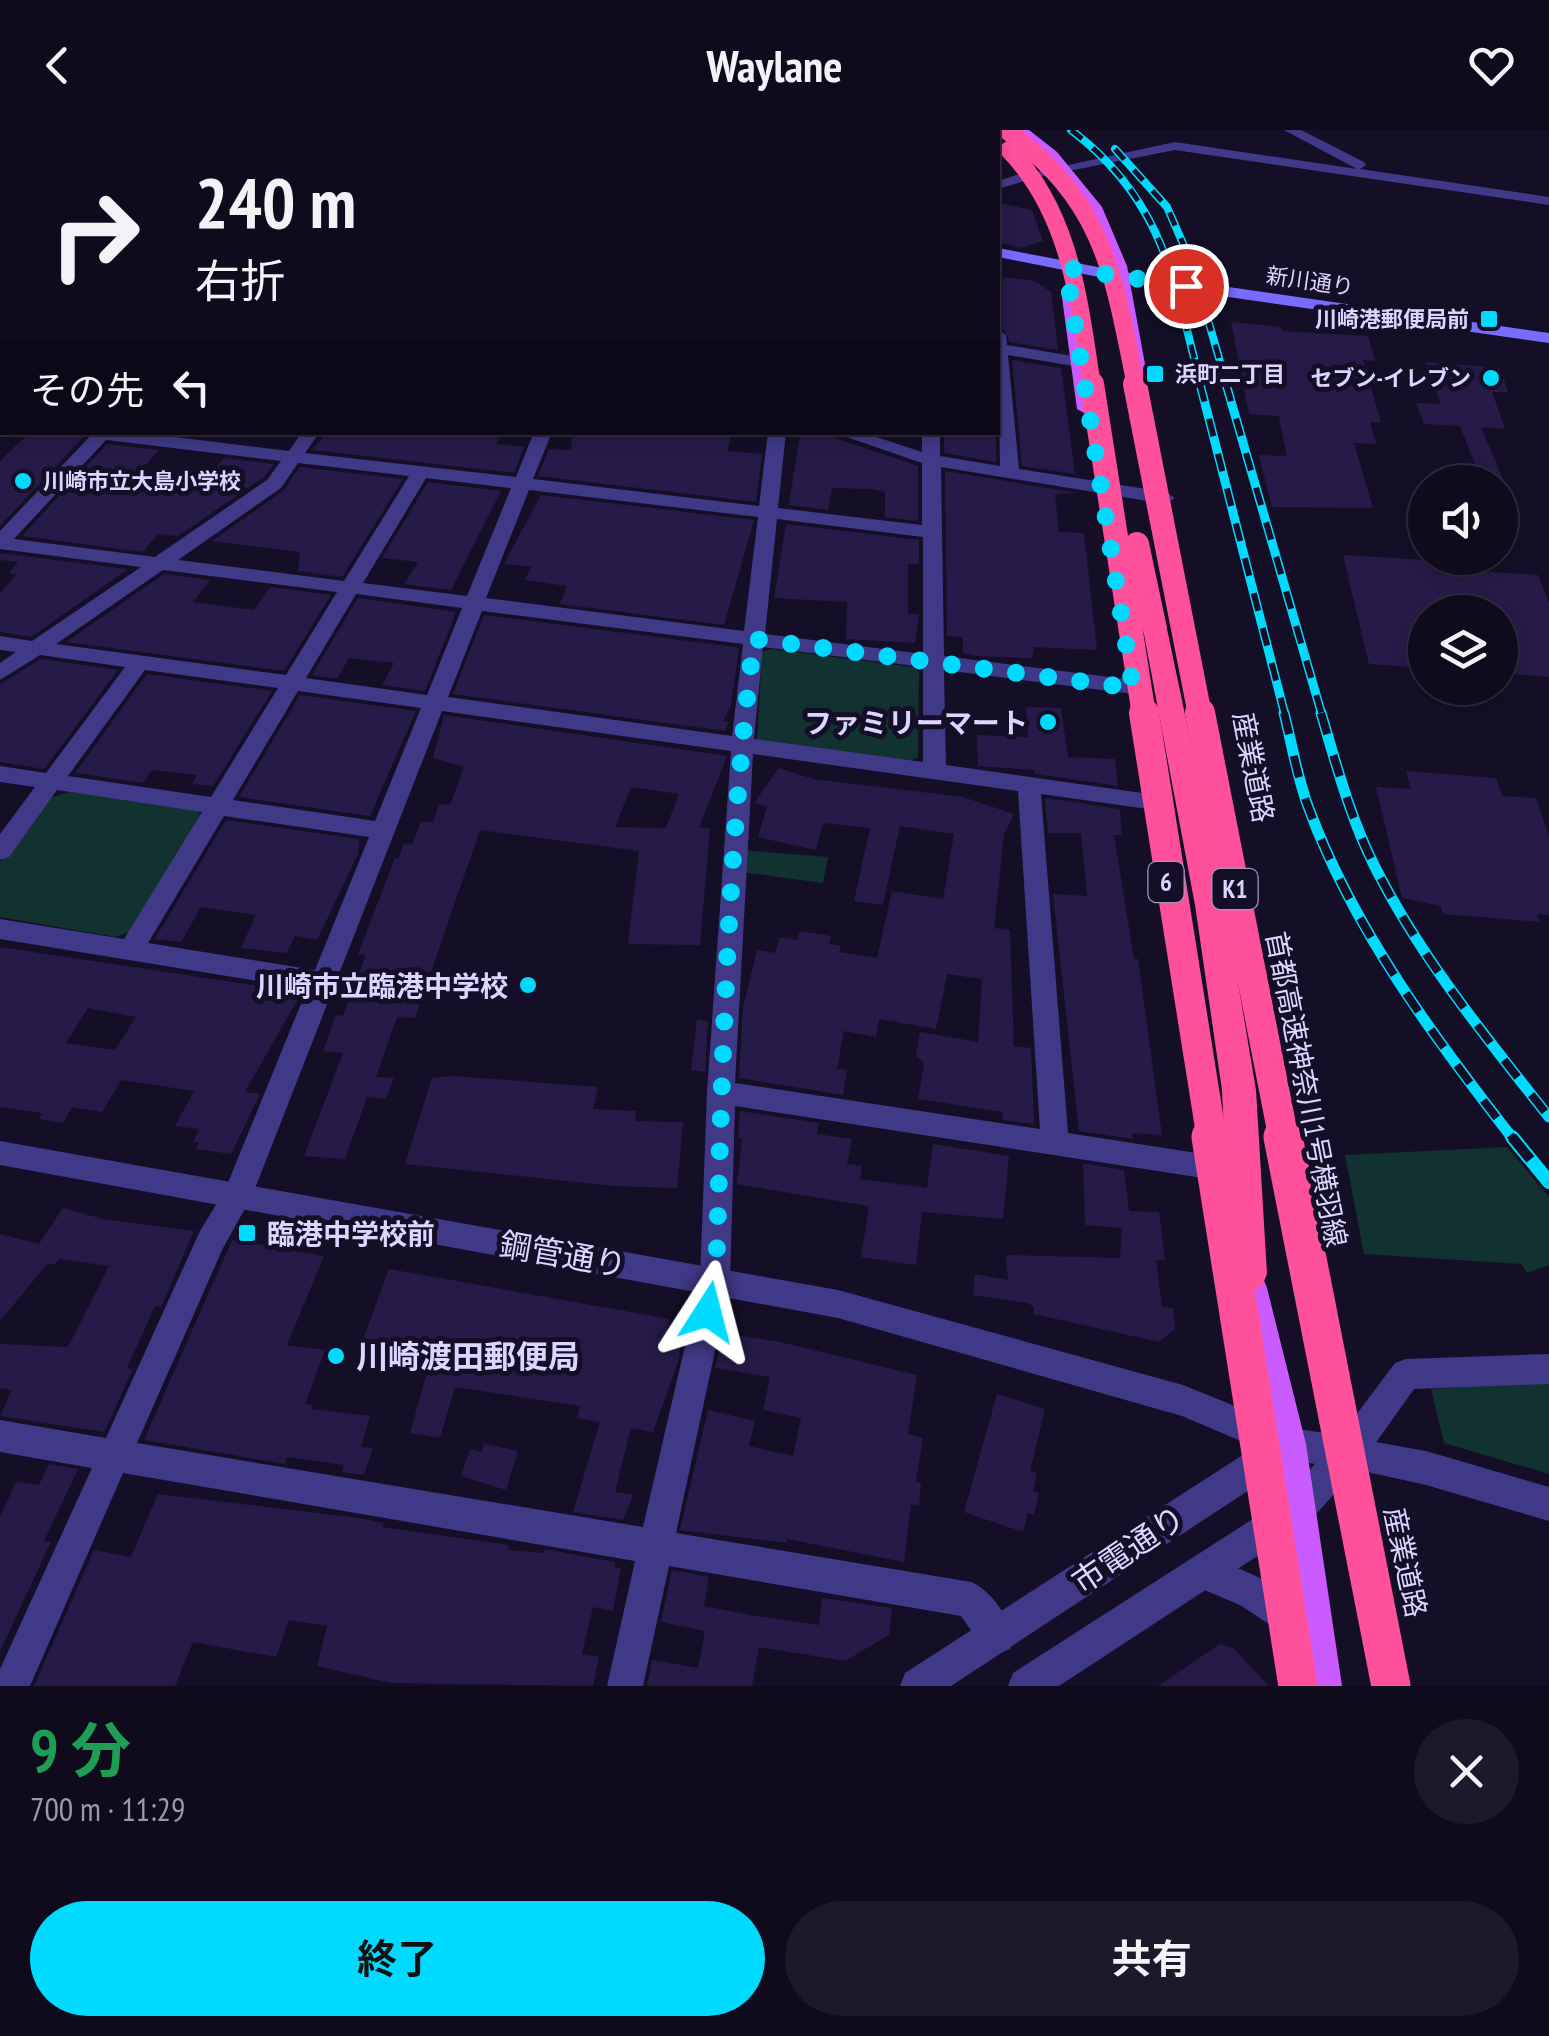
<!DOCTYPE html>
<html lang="ja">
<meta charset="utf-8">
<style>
body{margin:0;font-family:"PT Sans Narrow","Noto Sans JP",sans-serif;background:#1d192a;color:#f1f3f6;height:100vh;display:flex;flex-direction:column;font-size:38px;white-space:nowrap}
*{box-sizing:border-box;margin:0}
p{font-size:32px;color:#9b9ba4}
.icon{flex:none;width:55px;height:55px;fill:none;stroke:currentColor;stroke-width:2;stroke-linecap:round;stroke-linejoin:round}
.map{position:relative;height:1556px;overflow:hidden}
.details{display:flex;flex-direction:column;background:#0f0b1d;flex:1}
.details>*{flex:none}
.guide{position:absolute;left:0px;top:0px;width:1000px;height:305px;box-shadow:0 5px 15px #0003,0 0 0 2px #2f2b3b;background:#0f0b1d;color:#f1f3f6;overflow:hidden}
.tools{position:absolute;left:1408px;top:335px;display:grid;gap:20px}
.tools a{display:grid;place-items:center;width:110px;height:110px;border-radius:50%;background:#0f0b1d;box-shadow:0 5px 15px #0003,0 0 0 2px #2f2b3b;font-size:50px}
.pin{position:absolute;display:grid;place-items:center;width:85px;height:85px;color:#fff;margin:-42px;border:5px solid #fff;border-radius:50%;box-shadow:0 2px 10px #0007}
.me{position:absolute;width:110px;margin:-55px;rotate:9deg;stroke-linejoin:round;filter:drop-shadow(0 0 8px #0008)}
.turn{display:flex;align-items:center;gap:35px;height:210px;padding:0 30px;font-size:45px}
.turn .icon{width:130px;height:130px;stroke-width:2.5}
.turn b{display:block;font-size:70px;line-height:85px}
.then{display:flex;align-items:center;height:95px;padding:0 30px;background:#0003;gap:20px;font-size:38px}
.round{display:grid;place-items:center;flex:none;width:105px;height:105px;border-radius:52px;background:#1d192a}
.headline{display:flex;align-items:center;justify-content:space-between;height:170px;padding:0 30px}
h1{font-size:60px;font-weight:700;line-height:75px;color:#1e9e55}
.cta{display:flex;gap:20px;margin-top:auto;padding:20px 30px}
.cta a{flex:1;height:115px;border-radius:60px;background:#01daff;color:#111;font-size:40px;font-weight:700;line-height:115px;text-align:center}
.cta a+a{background:#1d192a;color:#f1f3f6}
header{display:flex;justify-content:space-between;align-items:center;height:130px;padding:0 30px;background:#0f0b1d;font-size:45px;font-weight:700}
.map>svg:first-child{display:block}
.green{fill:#123131}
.building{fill:#261b48;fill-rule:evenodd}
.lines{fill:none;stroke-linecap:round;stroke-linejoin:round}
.minor{fill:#403987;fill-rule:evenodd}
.tertiary{fill:#403987;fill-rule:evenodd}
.secondary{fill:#776cff;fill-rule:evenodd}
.primary{fill:#ca5cff;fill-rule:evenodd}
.motorway{fill:#ff509c;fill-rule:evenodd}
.rail-far3-casing{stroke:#01daff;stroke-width:8}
.rail-far2-casing{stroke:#01daff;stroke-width:9}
.rail-far1-casing{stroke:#01daff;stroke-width:11}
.rail-casing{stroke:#01daff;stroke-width:14}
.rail-far3{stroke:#140f27;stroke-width:5;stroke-dasharray:14;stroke-linecap:butt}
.rail-far2{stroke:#140f27;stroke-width:6;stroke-dasharray:18;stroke-linecap:butt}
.rail-far1{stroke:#140f27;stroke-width:8;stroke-dasharray:22;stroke-linecap:butt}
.rail{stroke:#140f27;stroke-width:10;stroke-dasharray:29;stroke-linecap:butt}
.motorway-bridge-far3{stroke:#ff509c;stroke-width:18}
.motorway-bridge-far2{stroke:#ff509c;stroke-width:24}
.motorway-bridge-far1{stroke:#ff509c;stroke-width:30}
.motorway-bridge{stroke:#ff509c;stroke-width:39}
.route{stroke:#01daff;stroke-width:18;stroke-dasharray:0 32.4}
.poi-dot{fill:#01daff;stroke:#140f27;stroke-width:4}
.labels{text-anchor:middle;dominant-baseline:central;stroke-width:10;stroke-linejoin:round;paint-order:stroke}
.far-street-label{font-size:22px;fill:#dcd5ff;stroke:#140f27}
.far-poi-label{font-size:22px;font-weight:bold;fill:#dcd5ff;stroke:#140f27;text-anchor:end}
.shield{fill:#140f27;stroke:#a09abe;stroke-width:2.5}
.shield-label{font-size:25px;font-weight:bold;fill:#dcd5ff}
.poi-label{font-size:28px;font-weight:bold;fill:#dcd5ff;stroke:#140f27;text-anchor:end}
.street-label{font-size:28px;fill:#dcd5ff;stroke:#140f27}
.near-street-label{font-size:32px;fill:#dcd5ff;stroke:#140f27}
.near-poi-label{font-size:32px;font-weight:bold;fill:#dcd5ff;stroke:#140f27;text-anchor:start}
</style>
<header><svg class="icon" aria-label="back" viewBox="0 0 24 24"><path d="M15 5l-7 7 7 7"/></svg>Waylane<svg class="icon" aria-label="heart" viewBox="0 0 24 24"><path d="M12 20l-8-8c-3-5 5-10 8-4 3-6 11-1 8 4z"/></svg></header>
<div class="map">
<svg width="1549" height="1556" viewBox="0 0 1549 1556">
<rect width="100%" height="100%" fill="#140f27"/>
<path class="green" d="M770,519l143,18 6,5 -1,85 -12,6 -149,-22 5,-89z
M70,662l128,19 4,7 -68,112 -18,7 -116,-20v-55l49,-64z
M742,720l86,7 -5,26 -82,-11z
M1507,1017l42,50v68l-22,8 -6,-9 -157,-10 -19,-99z
M1549,1252v92l-105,-31 -13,-54z"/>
<path class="building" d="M998,73l34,7 11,31 -23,7 -22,-6z
M1003,147l32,4 16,11 7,58 -48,-8 -7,-13z
M1231,192l50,5 1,4 86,5 7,25 -12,-1 18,62h-11l6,22 -22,-1 19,65 -101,-1 -13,-52 28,1 -8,-40 -30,-2z
M1012,230l49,8 14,106 -53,-8z
M1426,232l74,6 8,24h-16l13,37 -24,-2 23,55h-22l-22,-56 -36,-2 -8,-21 25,1z
M30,302h58l-88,94v-65z
M327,302h176l-7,12 28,3 -10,26 -202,-23z
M572,302h161l-6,19 35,3 -6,48 -218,-26 11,-27 22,1z
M944,302h52v30l-52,-9z
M800,303l24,1 94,32v55l-33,-4v-25l-14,-3 -39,-1 -4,22 -39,-5z
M107,314l52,6 -19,21 68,5 16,-18 50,6 -10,13 -86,59 -20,-2 -15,18 -121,-16z
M300,337l103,12 -61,98 -44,-6 2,-19 -88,-11 71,-50z
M945,341l133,22 -23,1 4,38 25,1 13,117 -63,-3 -2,11 -55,-2 -14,-3v-16l-16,-1z
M428,352l73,9 -50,99 -47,-6 14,-22 -36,-4z
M541,365l213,25 -30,105 -164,-21 7,-18 -43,-6 8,-13 -28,-3z
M786,394l133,16v24h-11v50h11l-4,29 -69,-4 1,-37 -73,-4z
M0,423l128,16 -97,68 -31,-5v-39l17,-19 -8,-1 9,-11 -18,-2z
M1343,425l118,7 3,8 74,5 11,28v74l-49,-4v-61h-75v56l-56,-4z
M164,444l46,6 -17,22 61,8 16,-23 61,8 -47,76 -218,-29z
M358,468l98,14 -31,79 -43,-6 12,-22 -45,-5 -12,21 -25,-4z
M484,485l251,32 4,2 -8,56 -8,16 6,1 -4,9 -272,-37z
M41,529l77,11 -74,99 -44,-7v-78z
M147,544l125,17 -59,95 -21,-2 5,-9 -45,-5 -9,13 -68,-10z
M300,565l116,16 -46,105 -131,-19z
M1026,577l35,1 7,49 47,2 3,27 -83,-12v-4l-57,-4 -1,-31 51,2z
M444,585l283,41 -28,72h11l-10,117 -72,-1 11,-93 -159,-21 -65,188 -18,-1 -21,60 18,1 -8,21 -19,-2 -22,62 -41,-3 39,-103 -20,-2 13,-36 7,1 23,-61 -8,-1 37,-96h4l5,-15 8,1 9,-22h12l6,-18 11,1 14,-38 -31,-9zM631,657l48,7 -13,34 -51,-1z
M779,638l34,11 150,18 51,17 -10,20 -10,94 16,2 4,116 17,2 3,76 -32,-4 1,-8 -85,-13 6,-36 -8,-7 4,-24 58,10 4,-63 -35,-5 -11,55 -57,-10 -3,18 -32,-6 -7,38 10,1 -4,25 -104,-17 4,-71 14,-57 18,3 5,-16 17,3 3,-9 31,5 -2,8 12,2 -2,6 38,6 15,-67 51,8 11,-65 -54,-8 -17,79 -29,-4 16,-73 -47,-5 -7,27 -58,-13 9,-31 -13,-3z
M1406,641l90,7 6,18 34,2 13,39v78l-12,-1 3,8 -97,-8 -2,-8 -39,-8 -26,-111 35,2z
M1045,668l75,11 2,26h-8l20,124h4l24,176 -30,-2 1,6 -54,-8 -26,-237 34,2 -6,-63h-33z
M226,690l133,19 -1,15 -41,86 -22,-4 -8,17 -46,-5 15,-33 -55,-8 -20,35 -26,-3z
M0,817l272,41 -3,6 29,5 -53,93 15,2 -29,60 -35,-5 3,-7h-6l6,-13 -24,-3 19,-35 -73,-11 -19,32 -30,-5 -9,16 -24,-4 3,-6 -42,-6zM88,878l48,9 -21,33 -49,-7z
M697,890l11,1 -3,51 -14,-2z
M452,946l146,11 -5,22 43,2 -1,10 48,1 -6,66 -63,-2 -209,-22 27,-86z
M740,981l79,12 -2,11 35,5 -5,25 15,2 -2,13 67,9 6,-44 76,12 -6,63 -81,-7 -6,53 -55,-8 8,-51 -132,-22 5,-45 -4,-1z
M1083,1033l41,7 5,41 30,1 6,48h-9l6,47 11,1 2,21 -16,13 -125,-28v-7l-6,-4 -55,-8 2,-21 33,6 -2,-25 114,3 2,-30 -37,-3z
M63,1078l40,11 91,12 -33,76 -6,-1 -28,62 6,1 -29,63 -104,-16 12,-26 -12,-2v-44l68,3 41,-81 -50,-7 -4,6 -7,-2 -48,58v-87l39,10z
M232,1110l92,16 -37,89 38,5 -20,54 8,1 -2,4 59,7 -9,31 12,1 -9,27 -22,-3 2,-7 -57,-8 -2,7 -141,-24z
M389,1139l281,50 -4,19 16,3 -4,21 -25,70 -22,-4 -16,64 18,3 -10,25 -50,-8 27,-90 -23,-4 3,-12 -125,-19 -15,51 -30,-5 23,-82 -40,-3 -3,10 -32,-5z
M723,1203l57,9 137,33 -9,59 15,4 -7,43 5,3 -2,22 -8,-2 -7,58 -117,-23 -1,4 -106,-13 28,-120 47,11 -6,25 44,10 8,-38 -38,-8 7,-33 -55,-9z
M997,1264l48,15 -15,62 7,2 -4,18 6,2 -5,22 -6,-2 -5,19 -59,-20z
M484,1314l34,7 -12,39 -45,-14 9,-27 12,3z
M49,1334l29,5 -34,72 7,1 -51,109v-134l16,-35 23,3z
M158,1364l201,24 25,5 -2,4 127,18 -1,5 36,3 1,-4 70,13 -1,5 7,1 -8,43 -20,-4 -11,47 17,3 -6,29 -202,-3 -74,-17 10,-40 -38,-6 -13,37 -83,-15 -18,44h-141l60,-136 37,7z
M672,1440l37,7 -5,29 52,10 63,9 3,-27 70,10 -3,27 -44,26 -86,-14 -7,39h-105l5,-26 46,8 7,-37 -44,-9z
M1220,1514l13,4 36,38h-111z"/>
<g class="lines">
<path class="minor" d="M832,0h17l2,2h-17z
M1023,43l5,1v6l-30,9v-8z
M0,68h2v9h-2z
M0,174l2,1v10l-2,-1z
M998,200l8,5 1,10 72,12 8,5 -8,5 -71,-12 11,114 147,23 9,6 -9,6 -225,-37 3,189 189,24 11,7 -11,7 -189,-24 2,95 210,30 4,6 -4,6 -8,2 -107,-15 27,339 161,25 10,3 4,9 -4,9 -10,3 -494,-76 -5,175 -54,252 295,49c21,9 36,34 44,54l-5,13 -13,5 -13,-5 -23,-33 -292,-50 -26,120h-36l28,-125 -512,-88 -93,213h-30v-17l92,-201 -92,-16v-32l106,18 94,-207 25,-41 82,-201 -307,-50v-20l124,20 78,-127 -145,-22 -48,67 -9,3v-26l35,-47 -35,-5v-16l46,7 79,-106 -85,-12 -40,25v-17l16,-11 -16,-2v-14l32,5 109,-74 -141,-18v-18l94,-99h41l154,19 13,-19h18l-15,21 211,24 18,-45h18l-19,47 226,27 9,-74h18l-8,76 144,17v-62l-90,-31h29l61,20v-20h18v24l60,10zM106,310l175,21 -14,19 -112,77 -141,-18zM298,333l111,13 -65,105 -166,-21 103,-72zM426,348l85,10 -44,108 -104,-13zM529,360l229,27 -14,114 -258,-33zM777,389l146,18v117l-158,-20zM163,440l174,22 -51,83 -230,-31zM356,464l106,14 -35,87 -121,-17zM482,481l261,33 -11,92 -284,-39zM763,517l160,20v95l-169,-23zM145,540l133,18 -67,109 -143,-21zM298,561l123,17 -46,113 -142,-21zM442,581l289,40 -24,341 -7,189 -57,246 -506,-84 86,-195 29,-52zM753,624l265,37 22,338 -305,-46zM224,686l145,21 -54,133 -167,-27z
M1348,1307l78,14 123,36v34l-123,-36 -90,-20 -5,-12 5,-12z
M1202,1424c35,15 92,30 107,67l-5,13 -13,5 -51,-34 -50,-21 -6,-12 6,-12z"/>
<path class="tertiary" d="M1284,0h17l63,32 2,3 -6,4 189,28v8l-374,-55 -137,27 -7,-4 144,-31 182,27z
M0,26h2v8h-2z
M2,134v10l-2,1v-10z
M0,1011l838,149 345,95 106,43 52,7 54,-72 11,-4 143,-5v30l-135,5 -54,76 -52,58 -249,163h-51l5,-13 271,-174 31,-35 -28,-5 -3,8 -333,219h-51l5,-13 350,-226 -73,-31 -344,-98 -838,-153z"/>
<path class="secondary" d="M998,118l126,24 425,61v10l-425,-61 -126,-25z
M0,144h2v10h-2z"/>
<path class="primary" d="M963,0h15l2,2h-15z
M1014,0h15l28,22 45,55 25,59 20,109 -14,-4c-12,-64 -20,-136 -62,-188 -17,-21 -39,-35 -57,-53z
M1069,155l8,5 18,119 -9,5 -9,-5 -16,-119z
M1252,1144l11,4 4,10 39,156 36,242h-36l-34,-242 -35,-156 4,-10z"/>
<path class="motorway" d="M976,0h18l1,2h-17z
M1155,491l12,8 58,276 31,185 11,184 -5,12 -13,5 -13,-5 -5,-12 -9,-184 -27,-185 -52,-276z"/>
<g class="rail-far3-casing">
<path id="rail-far3" d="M1071,0c93,70 103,151 130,256
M1115,19l52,58 25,57 35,122"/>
</g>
<g class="rail-far2-casing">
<path id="rail-far2" d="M1200,254l85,331
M1226,254l96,331"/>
</g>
<g class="rail-far1-casing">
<path id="rail-far1" d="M1284,583c8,31 13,65 25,96 45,121 126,230 205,331
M1321,583c15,51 29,104 53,152 46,92 111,171 175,252"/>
</g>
<g class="rail-casing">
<path id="rail" d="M1512,1007l37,45"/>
</g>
<use href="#rail-far3" class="rail-far3"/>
<use href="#rail-far2" class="rail-far2"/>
<use href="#rail-far1" class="rail-far1"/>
<use href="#rail" class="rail"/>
<path class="motorway-bridge-far3" d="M1006,0c99,72 107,143 130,256
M1009,20c62,64 70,152 83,236"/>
<path class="motorway-bridge-far2" d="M1092,254l52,331
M1135,254l65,331
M1137,414l18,85"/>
<path class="motorway-bridge-far1" d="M1144,583l68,427
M1200,583l84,427"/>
<path class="motorway-bridge" d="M1211,1007l87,549
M1283,1007l108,549"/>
</g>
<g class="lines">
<path class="route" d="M708,1182l8,-30c6,-214 11,-431 38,-643l379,49 -67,-420 120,18"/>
</g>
<g class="poi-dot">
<rect x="1479" y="179" width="20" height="20" rx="5"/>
<rect x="1145" y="234" width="20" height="20" rx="5"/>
<circle cx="1491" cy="248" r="10"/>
<circle cx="23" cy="351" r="10"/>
<circle cx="1048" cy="592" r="10"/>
<circle cx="528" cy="855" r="10"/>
<rect x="237" y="1093" width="20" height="20" rx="5"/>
<circle cx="336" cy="1226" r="10"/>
</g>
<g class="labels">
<g class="far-street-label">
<text transform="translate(1310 151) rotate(8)">新川通り</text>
</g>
<g class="far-poi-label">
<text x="1469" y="189">川崎港郵便局前</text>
<text x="1175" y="244" text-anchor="start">浜町二丁目</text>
<text x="1471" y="248">セブン-イレブン</text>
<text x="43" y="351" text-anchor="start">川崎市立大島小学校</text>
</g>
<g class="shield">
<rect x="1148.5" y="732" width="35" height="40" rx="8"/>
<rect x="1212.5" y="739" width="45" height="40" rx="8"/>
</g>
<g class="shield-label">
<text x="1166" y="752">6</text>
<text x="1235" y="759">K1</text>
</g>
<g class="poi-label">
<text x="1028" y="592">ファミリーマート</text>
<text x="508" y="855">川崎市立臨港中学校</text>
<text x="267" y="1103" text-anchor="start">臨港中学校前</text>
</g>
<g class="street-label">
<text transform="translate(1254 637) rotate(79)">産業道路</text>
<text transform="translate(1307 959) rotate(79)">首都高速神奈川1号横羽線</text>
<text transform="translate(1406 1432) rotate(78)">産業道路</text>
</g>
<g class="near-street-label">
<text transform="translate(563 1124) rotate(10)">鋼管通り</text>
<text transform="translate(1128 1419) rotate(-34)">市電通り</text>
</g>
<g class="near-poi-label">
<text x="356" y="1226">川崎渡田郵便局</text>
</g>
</g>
</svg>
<div class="tools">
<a><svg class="icon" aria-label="sound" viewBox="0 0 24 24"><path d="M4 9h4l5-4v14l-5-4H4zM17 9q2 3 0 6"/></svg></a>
<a><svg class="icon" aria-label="layers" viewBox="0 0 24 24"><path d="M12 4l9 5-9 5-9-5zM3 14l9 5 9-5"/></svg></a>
</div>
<div class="pin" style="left:1186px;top:156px;background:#d93025"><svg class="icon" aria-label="arrive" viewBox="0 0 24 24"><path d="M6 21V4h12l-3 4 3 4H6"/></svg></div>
<svg class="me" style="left:708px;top:1182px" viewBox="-20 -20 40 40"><path d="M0-17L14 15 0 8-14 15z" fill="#01daff" stroke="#fff" stroke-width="4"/></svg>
<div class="guide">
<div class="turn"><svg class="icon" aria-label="right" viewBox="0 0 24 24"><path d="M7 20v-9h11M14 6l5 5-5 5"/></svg><div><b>240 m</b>右折</div></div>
<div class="then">その先<svg class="icon" aria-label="left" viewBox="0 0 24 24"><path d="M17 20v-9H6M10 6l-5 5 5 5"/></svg></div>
</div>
</div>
<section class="details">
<div class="headline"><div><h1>9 分</h1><p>700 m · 11:29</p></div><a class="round"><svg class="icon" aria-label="close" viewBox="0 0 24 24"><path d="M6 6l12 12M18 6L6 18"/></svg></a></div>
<div class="cta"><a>終了</a><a>共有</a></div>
</section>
